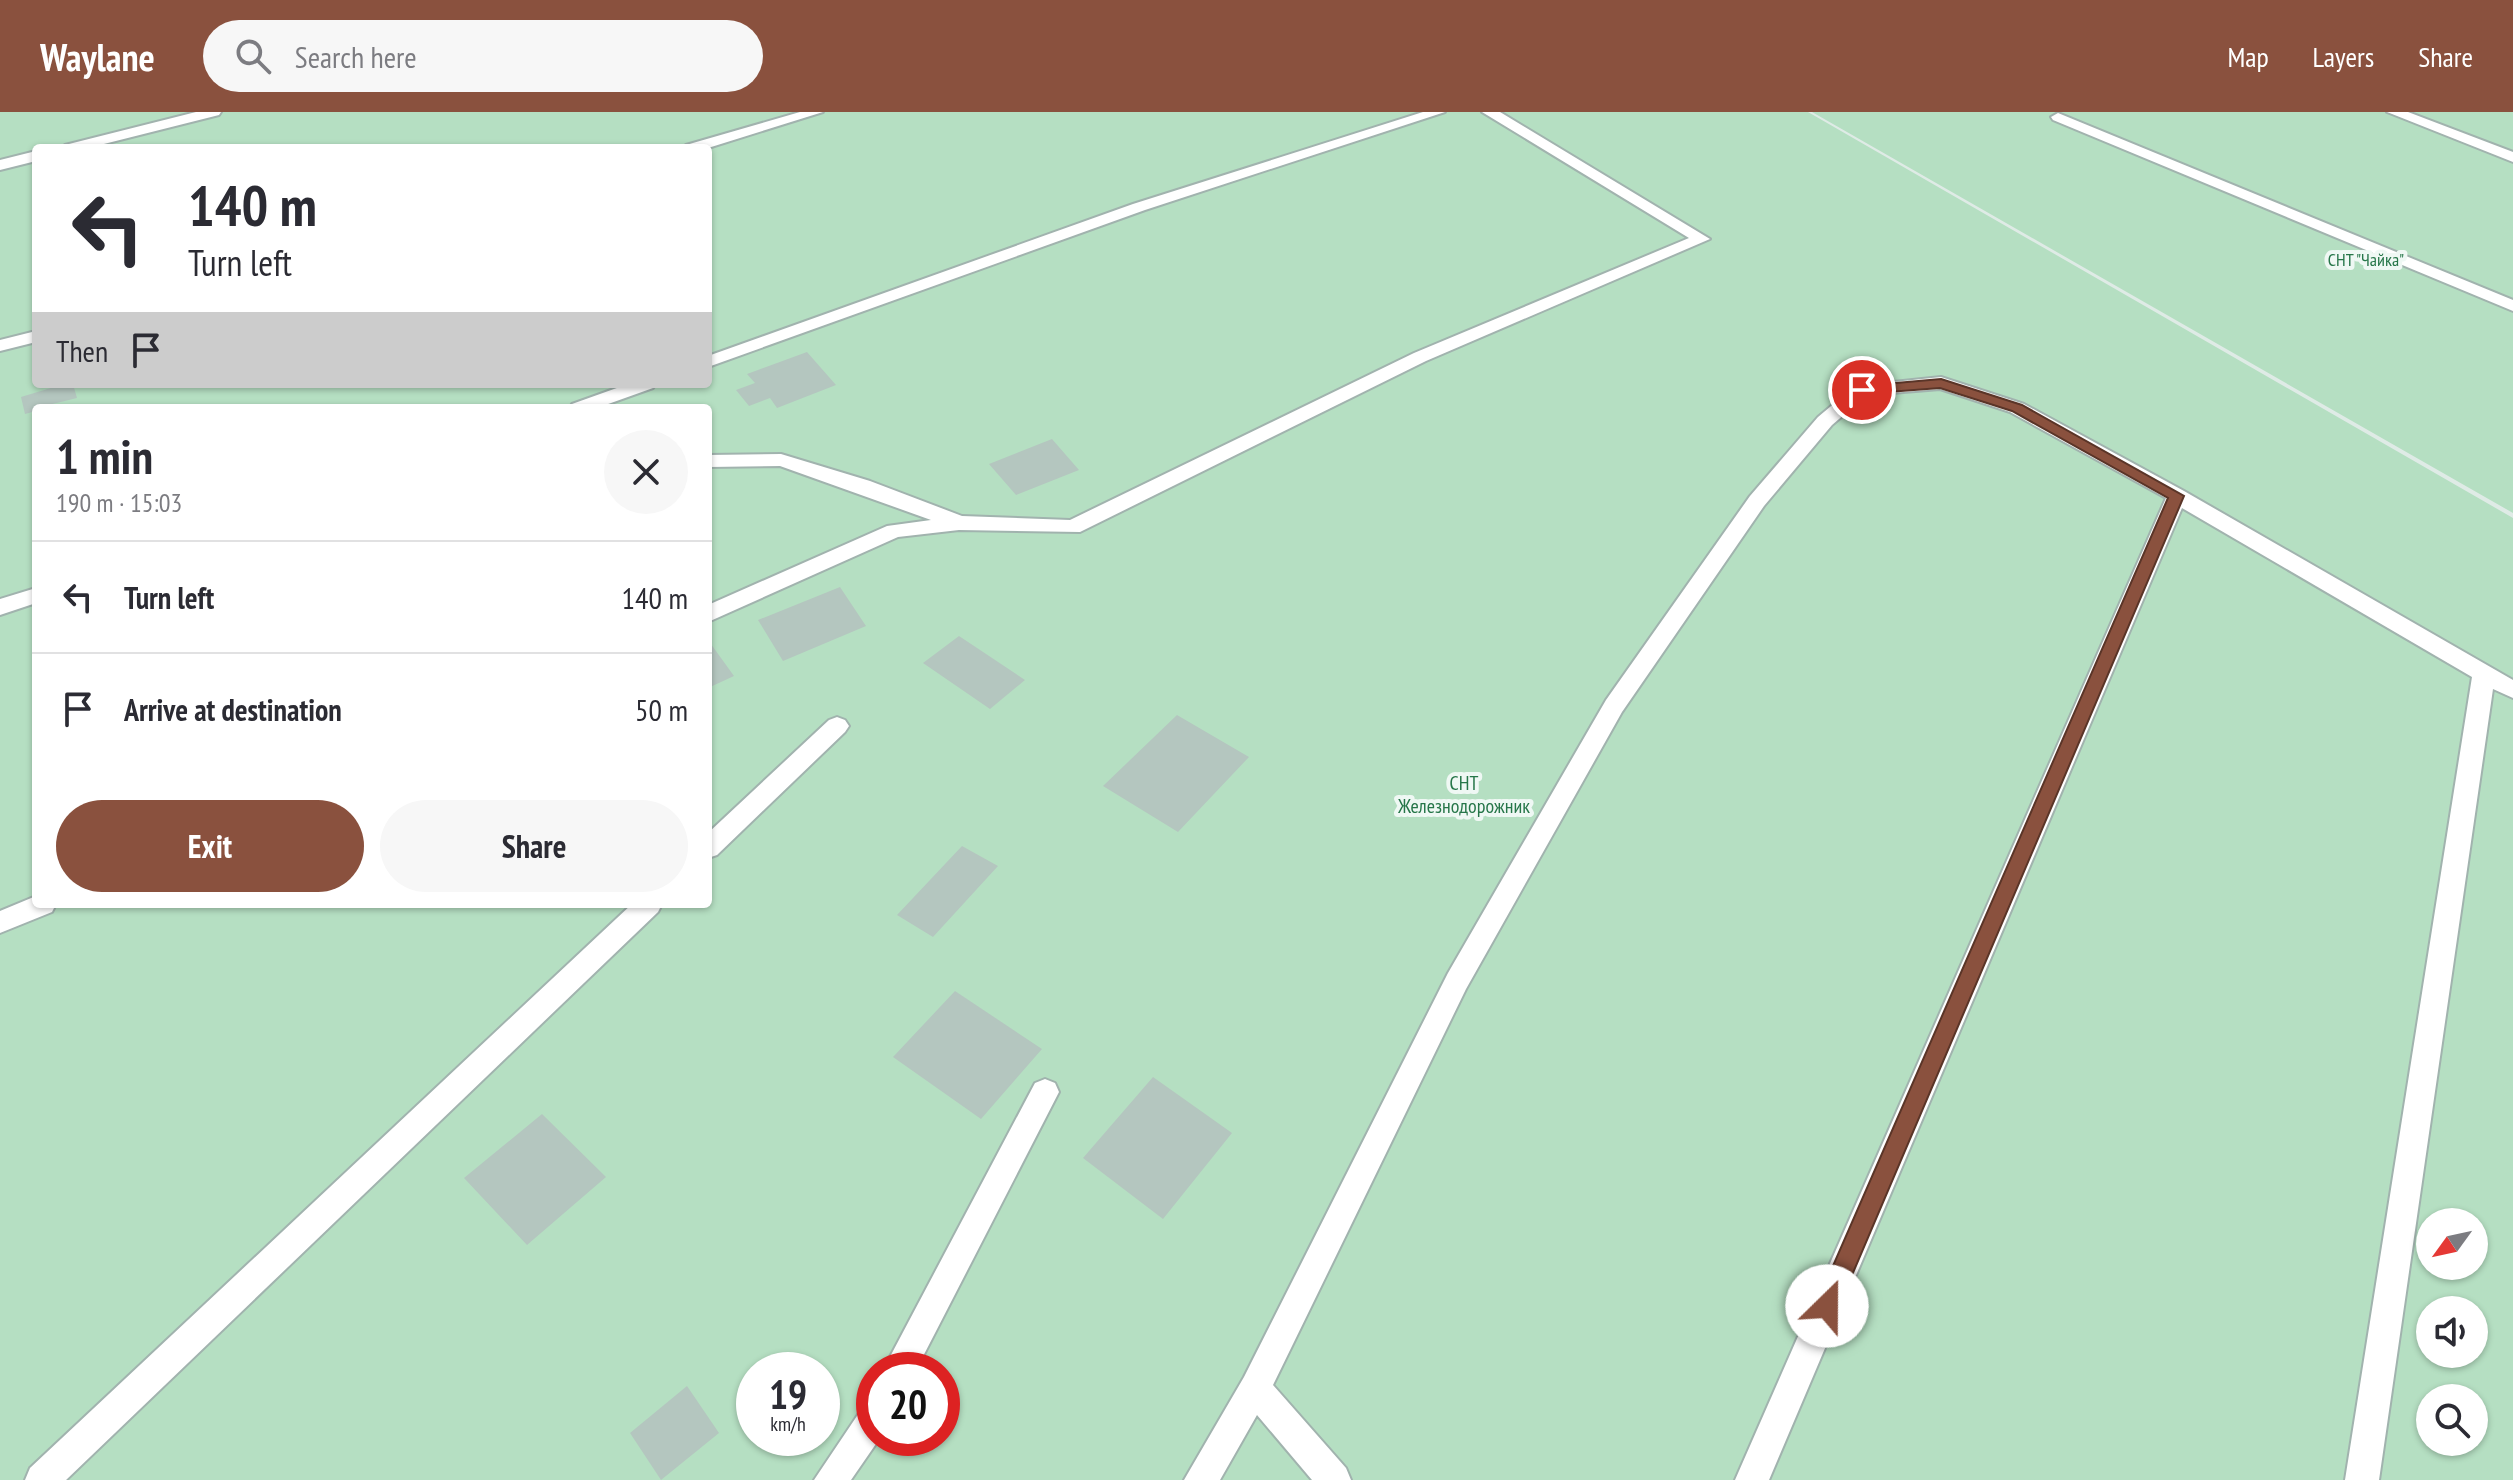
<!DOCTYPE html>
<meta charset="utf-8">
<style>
body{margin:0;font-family:"PT Sans Narrow",sans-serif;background:#f7f7f7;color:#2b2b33;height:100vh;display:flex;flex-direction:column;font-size:30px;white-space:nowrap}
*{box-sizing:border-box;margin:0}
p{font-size:26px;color:#7c7c81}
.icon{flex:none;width:44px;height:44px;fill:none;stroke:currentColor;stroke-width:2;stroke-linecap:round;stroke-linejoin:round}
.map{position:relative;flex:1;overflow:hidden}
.drawer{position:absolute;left:32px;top:292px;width:680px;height:504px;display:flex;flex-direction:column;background:#fff;border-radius:8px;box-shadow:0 2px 6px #0004}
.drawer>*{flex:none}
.hud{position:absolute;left:32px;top:32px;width:680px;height:244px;border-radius:8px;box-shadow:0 2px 6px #0004;background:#fff;color:#2b2b33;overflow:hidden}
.needle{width:52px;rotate:237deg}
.controls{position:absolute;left:2416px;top:1096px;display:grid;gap:16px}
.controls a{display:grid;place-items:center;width:72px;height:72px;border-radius:50%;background:#fff;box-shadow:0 2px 6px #0004;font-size:40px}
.speed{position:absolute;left:736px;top:1240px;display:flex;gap:16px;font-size:40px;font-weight:700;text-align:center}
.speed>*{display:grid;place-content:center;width:104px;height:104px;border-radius:50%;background:#fff;box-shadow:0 2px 6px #0004;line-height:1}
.speed small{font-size:20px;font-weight:400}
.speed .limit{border:12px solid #d22;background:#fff;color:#111}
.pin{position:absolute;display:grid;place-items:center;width:68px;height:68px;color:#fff;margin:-34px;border:4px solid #fff;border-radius:50%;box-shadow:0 2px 8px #0007}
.me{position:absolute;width:88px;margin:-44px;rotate:23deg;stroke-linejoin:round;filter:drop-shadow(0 0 6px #0008)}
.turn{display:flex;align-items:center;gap:28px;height:168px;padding:0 24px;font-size:36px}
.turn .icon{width:104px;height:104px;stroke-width:2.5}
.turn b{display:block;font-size:56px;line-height:68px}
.then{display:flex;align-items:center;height:76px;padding:0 24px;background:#0003;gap:16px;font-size:30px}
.round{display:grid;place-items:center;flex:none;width:84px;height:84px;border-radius:42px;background:#f7f7f7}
.summary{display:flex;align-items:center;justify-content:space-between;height:136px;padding:0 24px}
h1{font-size:48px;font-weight:700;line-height:60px}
.action{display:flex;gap:16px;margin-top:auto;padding:16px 24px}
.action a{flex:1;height:92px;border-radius:48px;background:#8a513e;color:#fff;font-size:32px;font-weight:700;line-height:92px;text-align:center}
.action a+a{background:#f7f7f7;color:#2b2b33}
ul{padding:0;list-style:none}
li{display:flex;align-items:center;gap:24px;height:112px;padding:0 24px;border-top:2px solid #e1e1e2}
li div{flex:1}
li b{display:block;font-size:30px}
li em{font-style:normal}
header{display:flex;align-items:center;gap:48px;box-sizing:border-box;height:112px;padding:0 40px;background:#8a513e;color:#fff}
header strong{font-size:38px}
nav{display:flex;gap:44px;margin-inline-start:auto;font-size:28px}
.search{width:560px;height:72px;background:#f7f7f7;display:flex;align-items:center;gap:20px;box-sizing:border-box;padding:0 28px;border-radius:44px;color:#7c7c81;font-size:30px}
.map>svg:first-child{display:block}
.green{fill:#b5dfc2;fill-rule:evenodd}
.building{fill:#b4c6bf}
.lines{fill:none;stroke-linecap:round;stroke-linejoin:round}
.service-casing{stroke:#a1b3ae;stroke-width:4}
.service{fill:#fff;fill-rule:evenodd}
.route{fill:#8a513e;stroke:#5a3528;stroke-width:2}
.labels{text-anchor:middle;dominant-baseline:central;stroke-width:8;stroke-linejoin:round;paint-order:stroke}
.far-park-label{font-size:18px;fill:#267649;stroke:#eff8f4}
.park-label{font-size:20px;fill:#267649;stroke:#eff8f4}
</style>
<header>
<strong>Waylane</strong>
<div class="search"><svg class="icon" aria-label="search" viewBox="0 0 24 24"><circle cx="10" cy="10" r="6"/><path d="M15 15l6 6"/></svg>Search here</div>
<nav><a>Map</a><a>Layers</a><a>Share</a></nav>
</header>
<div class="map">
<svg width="2513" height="1368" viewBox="0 0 2513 1368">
<rect width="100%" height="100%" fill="#dfebe6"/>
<path class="green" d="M0,0h1808l705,406v962h-2513zM36,36h672v236h-672zM36,296h672v496h-672zM2430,1110h44v44h-44zM2430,1198h44v44h-44zM754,1258h68v68h-68zM874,1258h68v68h-68zM2430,1286h44v44h-44z
M1812,0h701v401z"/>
<path class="building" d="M807,240l29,33 -59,23 -7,-10 -21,8 -13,-16 19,-7 -8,-9z
M64,272h9l4,14 -41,10v3l-11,3 -4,-17z
M1052,327l27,31 -63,25 -27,-31z
M840,475l26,39 -83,35 -25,-41z
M959,524l66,44 -35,29 -67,-46z
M708,528l26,36 -26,12z
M1177,603l72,42 -71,75 -75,-46z
M962,734l36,20 -65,71 -36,-22z
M955,879l87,58 -61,70 -88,-62z
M1153,965l79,56 -69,86 -80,-61z
M542,1002l64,63 -79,68 -63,-67z
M687,1274l32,47 -58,47 -31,-47z"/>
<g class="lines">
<g class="service-casing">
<path id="service" d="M196,0h25l-2,3 -131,33h-26l3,-3z
M800,0h23l-115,36h-25l3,-3z
M1423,0h22l-300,98 -437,157v-11l425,-152z
M1482,0h18l210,127 -284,122 -346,171 -121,-2 -61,7 -190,85v-17l179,-79 44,-6 -151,-54 -72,1v-12l73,-1 89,27 92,35 108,4 344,-167 275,-115z
M2387,0h21l105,40v10z
M2058,1l455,187v11l-460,-191 -2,-3z
M36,39v10l-36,9v-10z
M36,219v11l-36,9v-11z
M1941,265l83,27 160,87 329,189v18l-20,-9 -114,791h-34l127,-803 -290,-169 -413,972h-34l431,-982 -156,-86 -70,-23 -73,6 -35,30 -68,81 -142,206 -156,277 -193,396 73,83 5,12h-39l-55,-65 -37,65h-36l60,-103 204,-404 158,-273 144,-204 68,-79 37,-31z
M628,272h27l-2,4 -56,20h-27l2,-4z
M36,476v15l-36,12v-16z
M837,605l8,3 4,6 -4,6 -128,123 -9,3v-25l121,-113z
M36,784v8h20l-4,8 -52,21v-22z
M632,792h30l-4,8 -592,568h-41l5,-12z
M1045,967l10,4 4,9 -143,278h-33l152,-287z
M874,1290v36h6l-29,42h-37l49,-73z"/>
</g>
<use href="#service" class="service"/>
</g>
<path class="route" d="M1941,267l81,26 162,91 -349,819 -8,3 -8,-3 -4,-9 4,-8 349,-800 -156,-87 -72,-23 -78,6 -7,-4 7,-4z"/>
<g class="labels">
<g class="far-park-label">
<text x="2366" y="147">СНТ "Чайка"</text>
</g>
<g class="park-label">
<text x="1464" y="671">СНТ<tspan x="1464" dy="23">Железнодорожник</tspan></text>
</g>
</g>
</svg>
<div class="controls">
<a><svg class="needle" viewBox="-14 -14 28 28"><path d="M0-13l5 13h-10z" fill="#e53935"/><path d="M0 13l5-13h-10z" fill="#7c7c81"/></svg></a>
<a><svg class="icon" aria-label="sound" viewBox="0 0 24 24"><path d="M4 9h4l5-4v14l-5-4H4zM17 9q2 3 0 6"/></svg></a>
<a><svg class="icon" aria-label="search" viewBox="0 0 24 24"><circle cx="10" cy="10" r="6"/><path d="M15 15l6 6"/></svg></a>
</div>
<div class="speed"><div>19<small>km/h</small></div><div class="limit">20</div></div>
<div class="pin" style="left:1862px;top:278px;background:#d93025"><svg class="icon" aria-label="arrive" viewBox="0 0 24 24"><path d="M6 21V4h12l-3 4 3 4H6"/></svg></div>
<svg class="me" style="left:1827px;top:1194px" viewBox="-20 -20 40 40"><circle r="19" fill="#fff"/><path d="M0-13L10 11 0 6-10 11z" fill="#8a513e"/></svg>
<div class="hud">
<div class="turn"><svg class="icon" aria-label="left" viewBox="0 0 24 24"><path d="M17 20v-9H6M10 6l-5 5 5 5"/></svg><div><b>140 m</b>Turn left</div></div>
<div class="then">Then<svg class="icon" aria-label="arrive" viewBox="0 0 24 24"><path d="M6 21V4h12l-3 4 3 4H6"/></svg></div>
</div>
<section class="drawer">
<div class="summary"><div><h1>1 min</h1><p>190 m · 15:03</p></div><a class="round"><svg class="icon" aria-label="close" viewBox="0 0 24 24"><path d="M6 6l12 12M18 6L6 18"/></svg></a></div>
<ul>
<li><svg class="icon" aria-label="left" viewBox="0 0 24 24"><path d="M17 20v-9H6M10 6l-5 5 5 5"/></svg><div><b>Turn left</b></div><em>140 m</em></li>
<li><svg class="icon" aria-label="arrive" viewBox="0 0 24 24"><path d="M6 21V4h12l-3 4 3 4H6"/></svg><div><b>Arrive at destination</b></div><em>50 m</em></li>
</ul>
<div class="action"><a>Exit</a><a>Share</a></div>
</section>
</div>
